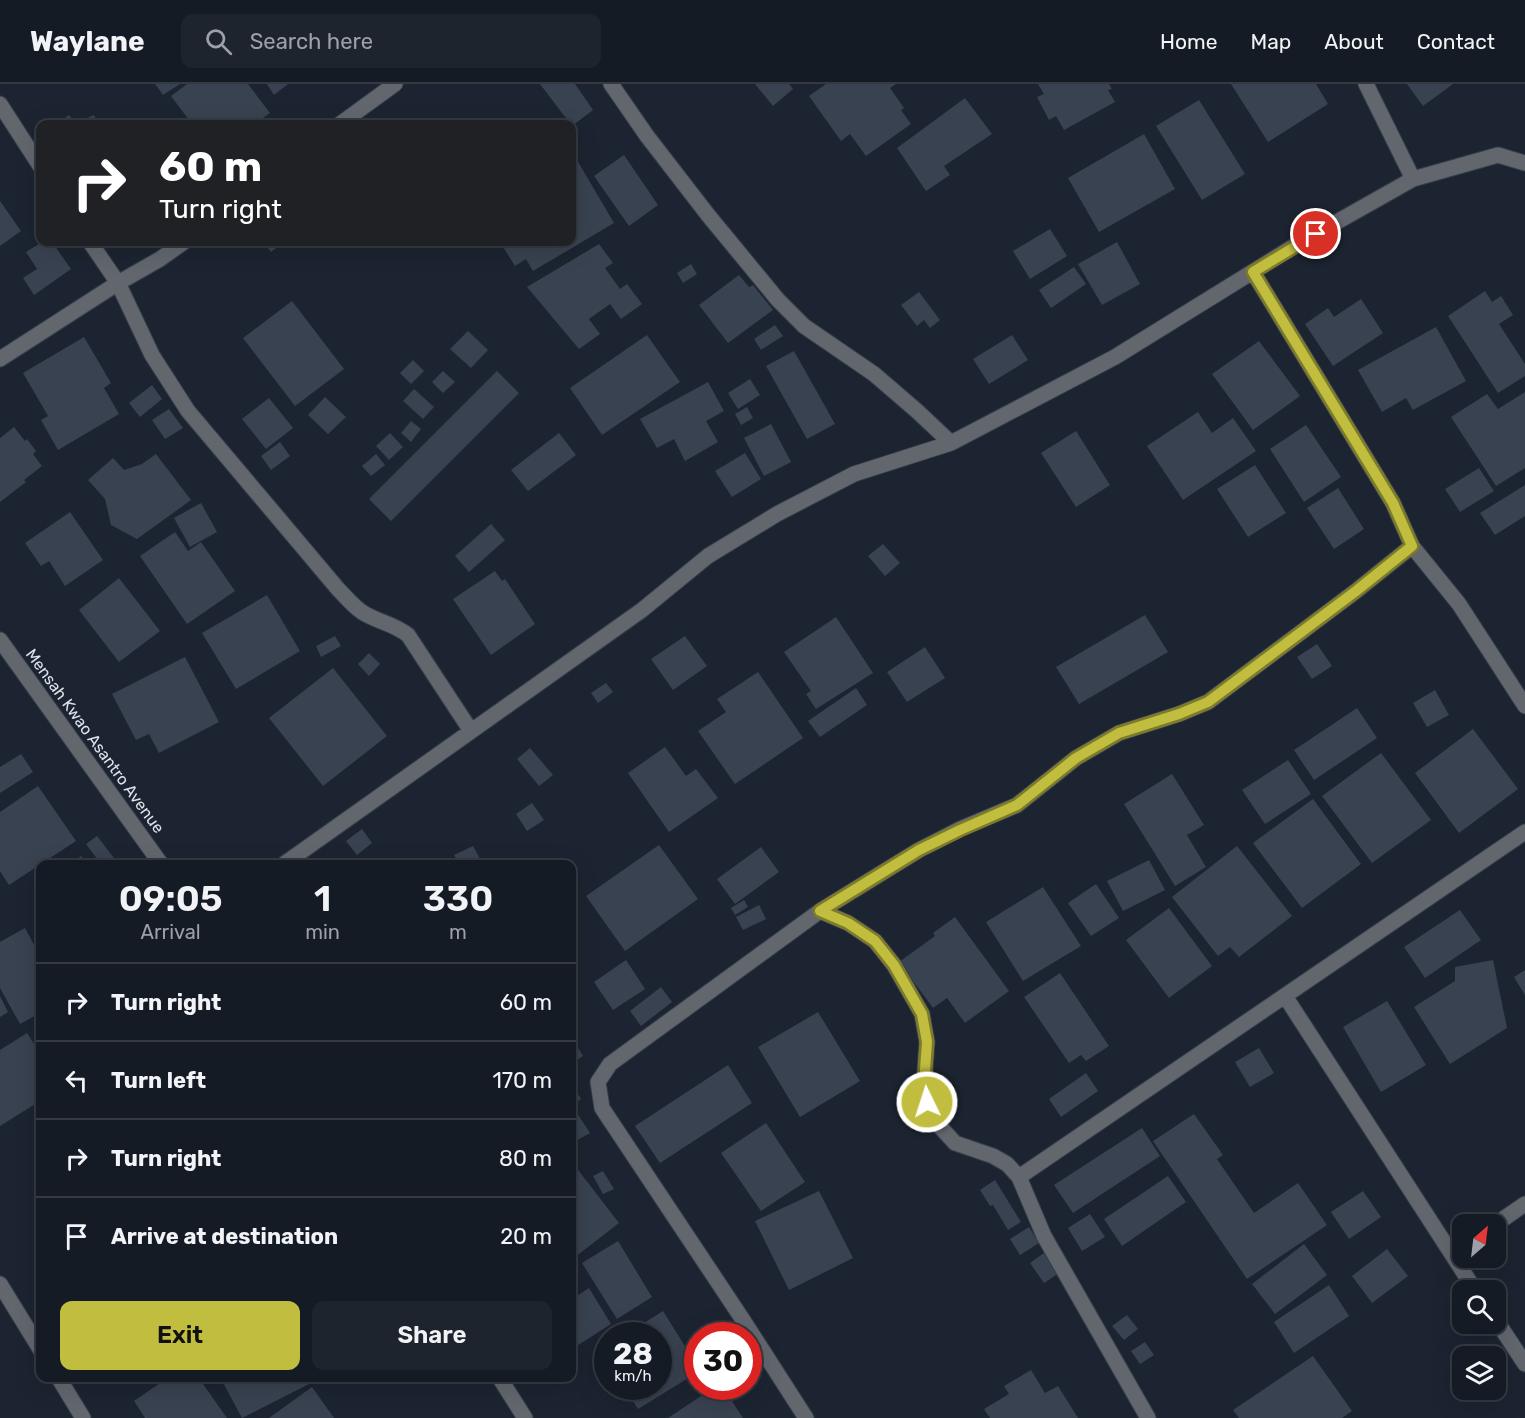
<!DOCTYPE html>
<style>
body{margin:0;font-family:Rubik,sans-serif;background:#1e242d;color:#f1f3f6;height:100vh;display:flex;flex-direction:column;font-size:22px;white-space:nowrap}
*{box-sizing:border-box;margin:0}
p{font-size:20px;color:#9da1a7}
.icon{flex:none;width:33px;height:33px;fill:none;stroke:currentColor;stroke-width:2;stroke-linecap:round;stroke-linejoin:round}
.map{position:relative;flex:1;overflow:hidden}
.details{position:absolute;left:36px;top:776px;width:540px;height:522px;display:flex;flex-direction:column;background:#151b25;border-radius:12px;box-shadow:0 6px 24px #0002,0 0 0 2px #343942}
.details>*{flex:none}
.guide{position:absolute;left:36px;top:36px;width:540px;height:126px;border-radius:12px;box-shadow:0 6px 24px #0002,0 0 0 2px #343942;background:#202124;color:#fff;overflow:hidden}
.needle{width:39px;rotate:28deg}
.buttons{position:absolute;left:1452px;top:1130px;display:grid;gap:12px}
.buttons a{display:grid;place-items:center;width:54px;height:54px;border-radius:12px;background:#151b25;box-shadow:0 6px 24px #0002,0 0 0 2px #343942;font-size:30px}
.speed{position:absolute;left:594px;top:1238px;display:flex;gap:12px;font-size:30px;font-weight:700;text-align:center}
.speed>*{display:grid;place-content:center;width:78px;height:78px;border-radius:50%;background:#151b25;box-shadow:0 6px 24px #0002,0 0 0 2px #343942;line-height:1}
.speed small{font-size:15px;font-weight:400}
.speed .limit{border:9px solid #d22;background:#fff;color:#111}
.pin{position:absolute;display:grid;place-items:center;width:51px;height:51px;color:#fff;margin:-26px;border:3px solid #fff;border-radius:50%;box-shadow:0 2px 6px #0007}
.me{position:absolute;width:66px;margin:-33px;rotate:356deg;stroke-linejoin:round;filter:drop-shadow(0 0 4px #0008)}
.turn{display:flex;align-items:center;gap:21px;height:126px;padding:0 24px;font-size:27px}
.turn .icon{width:78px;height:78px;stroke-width:2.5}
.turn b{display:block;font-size:42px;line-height:51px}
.eta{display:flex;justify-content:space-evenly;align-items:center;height:102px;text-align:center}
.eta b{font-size:36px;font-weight:600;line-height:42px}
.cta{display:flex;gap:12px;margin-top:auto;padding:12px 24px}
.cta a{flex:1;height:69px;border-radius:12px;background:#c1bd3f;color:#111;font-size:24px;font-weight:600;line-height:69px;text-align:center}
.cta a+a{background:#1e242d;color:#f1f3f6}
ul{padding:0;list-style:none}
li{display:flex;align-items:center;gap:18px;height:78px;padding:0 24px;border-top:2px solid #343942}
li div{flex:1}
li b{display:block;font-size:22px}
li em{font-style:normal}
header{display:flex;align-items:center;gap:36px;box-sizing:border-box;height:84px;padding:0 30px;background:#151b25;border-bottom:2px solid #343942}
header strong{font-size:28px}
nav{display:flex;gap:33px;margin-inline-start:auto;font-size:21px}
.search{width:420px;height:54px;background:#1e242d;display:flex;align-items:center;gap:15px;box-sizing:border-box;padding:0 21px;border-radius:12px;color:#9da1a7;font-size:22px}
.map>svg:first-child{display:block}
.building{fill:#394250}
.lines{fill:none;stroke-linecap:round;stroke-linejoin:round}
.minor-casing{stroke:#373f4b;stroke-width:17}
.minor{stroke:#62676e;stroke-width:15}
.route-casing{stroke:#7d7b29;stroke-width:15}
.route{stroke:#c1bd3f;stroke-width:10}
.labels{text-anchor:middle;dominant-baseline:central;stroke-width:4.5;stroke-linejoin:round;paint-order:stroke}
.street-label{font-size:16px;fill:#dde3ec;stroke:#1c2431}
</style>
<header>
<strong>Waylane</strong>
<div class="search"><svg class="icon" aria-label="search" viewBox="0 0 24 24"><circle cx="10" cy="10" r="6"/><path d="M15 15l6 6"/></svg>Search here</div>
<nav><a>Home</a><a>Map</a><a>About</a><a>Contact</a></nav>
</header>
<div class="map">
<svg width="1525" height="1334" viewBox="0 0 1525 1334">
<rect width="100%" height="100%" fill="#1c2431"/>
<path class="building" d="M155,0h25l-17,11z
M187,0h61l22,29 -16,11h-62l-21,-28z
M267,0h21l-14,11z
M540,0h35l18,26 -21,16z
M755,0h34l4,5 -20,17z
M826,0h70l-6,4 14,20 -3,2 10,14 -45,32 -16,-22 -9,7 -32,-45z
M1038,0h71l3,5 -4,1 7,12 -51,28 -8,-14 -7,4 -12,-23 7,-3z
M1231,0h85l12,20 -60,38z
M1407,0h46l-30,22z
M965,14l27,36 -48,32 6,9 -24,16 -29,-43z
M1199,16l46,74 -43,26 -46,-74z
M69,31l8,9h-21z
M94,31l4,9h-17l-1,-3z
M1144,50l31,55 -76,43 -31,-54z
M624,71l34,50 -29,21 -35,-50z
M577,76l37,63 -81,48 -7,-12 -11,7 -15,-24h72v-79z
M0,117l21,30 -21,15z
M1050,145l17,27 -37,23 -17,-28z
M42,158h10l19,27 -37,26 -11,-17 14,-9 -11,-17z
M263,158h21l-13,10z
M1117,158l23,42 -38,21 -24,-41z
M599,160l14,19 -8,5 15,21 7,-5 15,20 -21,15 -11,-15 -21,15 11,15 -21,15 -52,-62z
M691,180l6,10 -14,9 -6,-10z
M1074,183l12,17 -35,24 -12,-18z
M739,191l10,12 4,-2 20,25 -45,33 -29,-38z
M1485,207l7,11 9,-6 12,19 -14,9 26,40v12l-27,17 -50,-77z
M919,208l21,28 -10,8 -6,-8 -7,6 -16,-21z
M1361,215l22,34 -50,33 -28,-42 23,-16 6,9z
M292,217l52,68 -49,37 -52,-68z
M775,241l8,11 -22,14 -7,-11z
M1436,243l30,54 -53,29 -7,-12 -24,14 -24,-42z
M468,247l20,19 -17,18 -21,-19z
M647,251l33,47 -78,53 -32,-47z
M1012,251l16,25 -39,24 -16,-25z
M84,253l27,46 -7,5 15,26 -61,36 -17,-30 7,-4 -25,-43z
M1259,257l41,55 -47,34 -41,-56z
M794,267l41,73 -28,15 -41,-73z
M413,276l11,11 -13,13 -11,-11z
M443,287l12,11 -12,11 -11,-11z
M497,287l22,22 -128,128 -22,-22z
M750,295l10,16 -22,14 -10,-16z
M708,298l16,29 -18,10 12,21 -33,19 -11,-22 -17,9 -17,-29z
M152,301l10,14 -22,18 -11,-14z
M414,305l20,18 -11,12 -20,-18z
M1525,308v76l-29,18 -45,-69 36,-23 11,15z
M325,313l21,20 -18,17 -20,-19z
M269,314l24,30 -27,21 -24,-30z
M747,323l6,11 -12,7 -6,-11z
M169,325l14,19 -18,11 -13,-19z
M1198,328l14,21 21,-15 23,33 -73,49 -36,-54z
M411,337l10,8 -10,13 -10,-9z
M771,340l20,38 -27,14 -20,-38z
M1306,341l35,52 -37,25 -34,-53z
M14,343l11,14 2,-2 9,12 -3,3 9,12 -18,14 2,2 -26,20v-64z
M1076,347l34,54 -34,22 -35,-54z
M390,349l13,14 -14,13 -13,-14z
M559,349l17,22 -48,36 -17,-21z
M280,358l10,14 -19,14 -10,-14z
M745,369l16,26 -29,18 -17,-26z
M156,370l35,46 -54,39 -26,-14 -6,-26 -17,-19 25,-22 11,12 18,-6z
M376,370l9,11 -14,11 -9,-10z
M1255,381l31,48 -38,24 -31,-48z
M1479,384l15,23 -34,21 -15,-23z
M1525,401v31l-30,19 -15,-22z
M1338,404l26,41 -30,20 -27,-41z
M201,419l16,29 -27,15 -16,-29z
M70,428l33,48 -38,26 -16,-25 -8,5 -16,-23z
M491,440l14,16 -36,32 -14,-16z
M175,448l13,19 13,-9 34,49 -48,33 -47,-68z
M883,460l17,19 -15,13 -17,-20z
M495,487l7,10 3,-2 30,45 -44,31 -38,-56z
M119,494l41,53 -41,31 -40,-52z
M267,511l33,56 -64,38 -34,-56z
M1145,531l23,37 -89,52 -23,-37z
M836,533l37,56 -57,36 -10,-15 5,-3 -27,-39z
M335,552l6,10 -20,11 -5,-11z
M685,552l22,30 -34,24 -22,-31z
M1317,560l15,22 -20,13 -15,-22z
M925,563l20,31 -38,24 -20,-30z
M369,569l11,11 -11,12 -11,-12z
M185,573l34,65 -60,31 -10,-19 -13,6 -24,-46z
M333,584l54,68 -64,50 -54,-68z
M758,588l45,66 -68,46 -37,-53 28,-19 -9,-13z
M606,599l7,9 -15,11 -7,-10z
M856,604l11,17 -47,32 -12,-16z
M1435,606l14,25 -22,12 -14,-24z
M1357,624l20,30 -63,42 -20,-30z
M1473,645l45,60 -59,44 -44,-60z
M665,663l21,29 10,-7 22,29 -49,34 -41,-59z
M530,664l23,27 -14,11 -22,-27z
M1381,669l50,67 -59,43 -50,-67z
M21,670l12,18 -33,21v-26z
M1288,676l23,34 -46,30 -23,-34z
M1172,690l32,51 -17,10 19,32 -31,19 -51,-82z
M38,702l38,55 -67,44 -9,-14v-59z
M1313,715l48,65 -59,44 -49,-65z
M532,719l12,17 -17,11 -11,-17z
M362,745l10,14 -15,12 -11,-14z
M97,752l17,22 -7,6h-6l-15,-20z
M659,761l39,54 -73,52 -39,-55z
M473,762l10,18h-24l-5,-9z
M1237,762l55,70 -53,41 -9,-10 -12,9 -46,-59z
M761,763l18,25 -44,32 -18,-25z
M81,772l7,8h-17z
M1149,776l16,30 -42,21 -16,-30z
M1096,800l23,34 -28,18 -23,-33z
M1043,803l38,59 -58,35 -37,-59z
M744,816l4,7 -13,8 -4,-7z
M759,821l7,14 -23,11 -7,-13z
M1169,824l43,58 -43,32 -43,-58z
M1460,826l21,30 -56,38 -21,-31z
M955,833l54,74 -44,32 -18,-25 -14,10 -34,-46 36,-26 -2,-3z
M25,844l15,28v57l-20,11 -20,-36v-46z
M626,876l19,29 -32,21 -19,-28z
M1493,876l14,68 -57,36 -36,-57 41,-26v-14z
M1525,886v25l-11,-18z
M1060,889l49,73 -23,15 -5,-6 -12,8 -45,-66z
M661,903l11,15 -31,24 -11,-15z
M0,912l8,16 -8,5z
M1387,917l39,64 -45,27 -38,-65z
M818,928l42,69 -60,36 -42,-70z
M27,949l13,20v48l-40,25v-76z
M572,954l11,18 -11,7z
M1259,964l15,25 -24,14 -15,-25z
M728,981l24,38 -92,60 -25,-37z
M572,982l6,9 -6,5z
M1086,989l12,18 -37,26 -12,-18z
M574,1004l7,11 -9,6v-15z
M575,1026l15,23 -16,9 -2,-5v-25z
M1194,1030l29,41 -6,4 37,54 44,-30 29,42 -80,54 -94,-138z
M766,1039l39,59 -44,29 -40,-58z
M1142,1044l18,28 -87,57 -19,-28z
M572,1078l47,61 -44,34 -3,-2z
M603,1087l11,18 -11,5 -10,-18z
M1168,1092l18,26 -64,44 -18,-27z
M995,1096l26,42 -13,8 -15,-25 -3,1 -10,-16z
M819,1107l34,67 -64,32 -34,-69z
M1363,1107l18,26 -32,22 -18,-27z
M1090,1130l15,23 -23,14 -14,-23z
M1029,1143l10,16 -19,12 -10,-16z
M618,1157l34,56 -35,22 -35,-56z
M1304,1160l23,31 -52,39 -23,-30z
M1387,1165l21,27 -36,27 -20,-27z
M1044,1169l15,20 -15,10 -14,-20z
M1329,1201l20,31 -55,37 -20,-31z
M589,1204l22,36 -39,25v-50z
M663,1227l35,56v5l-60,37 -15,-23h35v-51h-33z
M1127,1231l11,14 -14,11 -12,-14z
M1145,1258l9,13 -14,9 -9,-13z
M608,1262v15l-7,-11z
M1313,1272l39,55 -10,7h-103l-6,-8z
M1031,1286l14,23 13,-7 20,32h-88l-6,-9 25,-15 -5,-8z
M169,1293h29l29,41h-82l-11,-17z
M220,1293h85l4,7 -67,34z
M716,1302h6l21,32h-75z
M312,1303l22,31h-65z"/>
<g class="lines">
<g class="minor-casing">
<path id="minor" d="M611,0l36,52 61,79 70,85 26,26 70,48 43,37 34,32
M1366,0l47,95
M0,20l40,62
M340,40l55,-40
M90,158l28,41 34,72 36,56 150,178c7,7 15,17 24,23 15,10 31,11 46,23l63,96
M1253,188l140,231 19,43 47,58 66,102
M0,275l118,-76 42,-24 24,-17
M0,556l161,224
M284,780l358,-254 66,-54 69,-42 77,-40 97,-31 164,-86 181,-112 117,-66 85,-24 27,8
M820,827l28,12 27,18 19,24 28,49 5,28 -3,42 3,18 7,18 21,23 38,13 14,8 12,13 25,59 104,182
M1285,912l190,294
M1019,1093l506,-345
M1496,1140l29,-20
M0,1200l40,65
M1496,1236l29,44
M58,1293l25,41
M499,1293l26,41
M806,1334l-63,-98 -141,-212 -4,-26 12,-18 210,-153 99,-61 41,-21 57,-24 59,-47 43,-25 60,-19 29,-12 148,-111 56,-45"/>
</g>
<use href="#minor" class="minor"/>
</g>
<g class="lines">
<g class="route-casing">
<path id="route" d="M927,1018l-3,-18 3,-42 -5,-28 -28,-49 -19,-24 -27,-18 -28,-12 99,-61 41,-20 57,-25 59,-47 43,-25 60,-19 29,-12 148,-111 56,-45 -19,-43 -140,-231 63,-38"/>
</g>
<use href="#route" class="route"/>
</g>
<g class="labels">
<g class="street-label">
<text transform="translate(95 657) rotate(54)">Mensah Kwao Asantro Avenue</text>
</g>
</g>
</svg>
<div class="buttons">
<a><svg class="needle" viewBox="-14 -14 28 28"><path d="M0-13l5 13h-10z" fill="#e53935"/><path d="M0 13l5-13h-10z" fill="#9da1a7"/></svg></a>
<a><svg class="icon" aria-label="search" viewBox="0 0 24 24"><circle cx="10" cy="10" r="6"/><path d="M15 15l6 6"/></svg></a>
<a><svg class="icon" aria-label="layers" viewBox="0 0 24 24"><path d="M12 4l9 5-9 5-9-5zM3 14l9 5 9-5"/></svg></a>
</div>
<div class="speed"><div>28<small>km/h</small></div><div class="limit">30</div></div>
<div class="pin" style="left:1316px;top:150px;background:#d93025"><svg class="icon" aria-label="arrive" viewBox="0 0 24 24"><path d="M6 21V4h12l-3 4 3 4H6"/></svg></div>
<svg class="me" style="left:927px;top:1018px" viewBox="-20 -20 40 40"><circle r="17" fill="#c1bd3f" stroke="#fff" stroke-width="3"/><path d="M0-11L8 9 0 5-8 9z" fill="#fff"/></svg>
<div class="guide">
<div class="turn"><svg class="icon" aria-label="right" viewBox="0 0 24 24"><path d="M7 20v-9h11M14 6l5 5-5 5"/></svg><div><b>60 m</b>Turn right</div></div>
</div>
<section class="details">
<div class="eta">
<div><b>09:05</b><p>Arrival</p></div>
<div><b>1</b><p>min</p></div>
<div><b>330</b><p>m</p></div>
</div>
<ul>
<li><svg class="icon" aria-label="right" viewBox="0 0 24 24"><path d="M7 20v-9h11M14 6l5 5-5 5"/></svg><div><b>Turn right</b></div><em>60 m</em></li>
<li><svg class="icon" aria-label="left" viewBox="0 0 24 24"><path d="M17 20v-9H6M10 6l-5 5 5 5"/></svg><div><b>Turn left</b></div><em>170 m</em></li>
<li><svg class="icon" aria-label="right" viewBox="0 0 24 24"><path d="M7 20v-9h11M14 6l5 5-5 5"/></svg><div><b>Turn right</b></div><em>80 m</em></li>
<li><svg class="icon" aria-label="arrive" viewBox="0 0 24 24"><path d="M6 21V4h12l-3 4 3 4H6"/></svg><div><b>Arrive at destination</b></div><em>20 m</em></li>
</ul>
<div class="cta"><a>Exit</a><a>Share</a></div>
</section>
</div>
